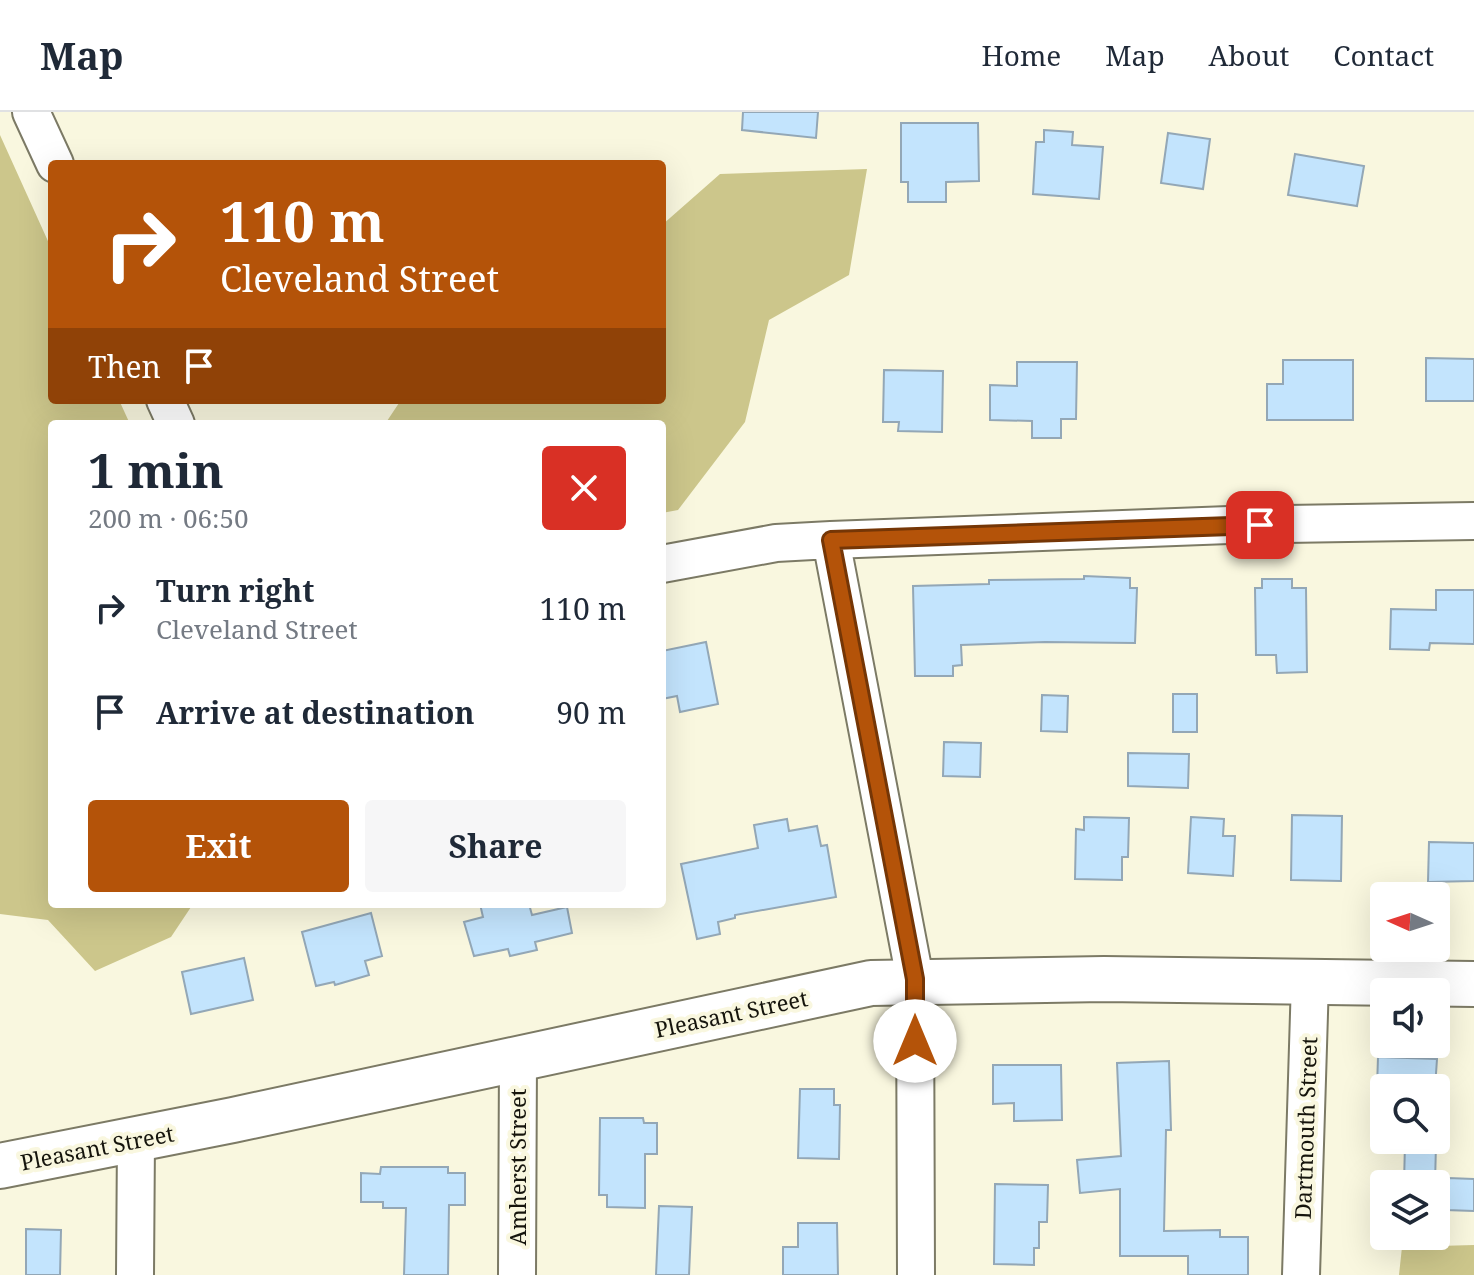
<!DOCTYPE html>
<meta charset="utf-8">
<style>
body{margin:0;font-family:"Noto Serif",serif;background:#f6f6f7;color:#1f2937;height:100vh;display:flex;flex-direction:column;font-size:30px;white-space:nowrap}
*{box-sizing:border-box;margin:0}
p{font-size:26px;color:#747a83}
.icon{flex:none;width:44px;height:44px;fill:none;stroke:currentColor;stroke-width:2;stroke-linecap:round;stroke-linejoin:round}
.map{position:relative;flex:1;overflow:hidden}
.details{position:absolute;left:48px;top:308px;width:618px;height:488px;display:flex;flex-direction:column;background:#fff;border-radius:8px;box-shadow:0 8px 32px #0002}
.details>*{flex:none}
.guide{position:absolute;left:48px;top:48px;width:618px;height:244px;border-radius:8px;box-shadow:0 8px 32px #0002;background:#b45309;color:#fff;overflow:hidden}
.needle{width:52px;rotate:273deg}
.buttons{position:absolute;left:1370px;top:770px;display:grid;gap:16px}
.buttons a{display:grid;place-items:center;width:80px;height:80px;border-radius:8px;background:#fff;box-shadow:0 8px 32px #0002;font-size:40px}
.pin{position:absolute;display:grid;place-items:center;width:68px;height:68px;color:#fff;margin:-34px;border-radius:16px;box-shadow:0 4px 12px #0006}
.me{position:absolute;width:88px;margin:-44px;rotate:0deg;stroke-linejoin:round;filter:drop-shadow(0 0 6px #0008)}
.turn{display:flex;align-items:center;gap:28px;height:168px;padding:0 40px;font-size:36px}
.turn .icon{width:104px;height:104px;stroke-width:2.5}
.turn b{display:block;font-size:56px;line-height:68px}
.then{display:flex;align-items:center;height:76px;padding:0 40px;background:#0003;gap:16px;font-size:30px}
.round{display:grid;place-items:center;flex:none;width:84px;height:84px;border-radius:8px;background:#f6f6f7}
.summary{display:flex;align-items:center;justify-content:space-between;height:136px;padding:0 40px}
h1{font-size:48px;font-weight:700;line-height:60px}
.primary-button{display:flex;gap:16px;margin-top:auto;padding:16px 40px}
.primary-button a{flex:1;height:92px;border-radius:8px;background:#b45309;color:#fff;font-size:32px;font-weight:700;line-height:92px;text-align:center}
.primary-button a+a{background:#f6f6f7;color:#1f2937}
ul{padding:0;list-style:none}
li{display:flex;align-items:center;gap:24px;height:104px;padding:0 40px}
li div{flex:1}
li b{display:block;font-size:30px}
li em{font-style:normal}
header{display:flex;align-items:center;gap:48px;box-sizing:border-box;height:112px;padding:0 40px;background:#fff;border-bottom:2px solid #e0e1e3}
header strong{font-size:38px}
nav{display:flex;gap:44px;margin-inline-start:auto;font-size:28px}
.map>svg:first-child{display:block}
.green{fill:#ccc68b}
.building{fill:#c3e4fd;stroke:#93a7b6;stroke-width:2}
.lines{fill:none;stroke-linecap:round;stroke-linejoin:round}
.minor-casing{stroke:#7c7a65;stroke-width:40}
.tertiary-casing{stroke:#7c7a65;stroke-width:48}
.minor{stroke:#fff;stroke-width:36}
.tertiary{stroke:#fff;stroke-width:44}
.route-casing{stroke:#753606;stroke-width:20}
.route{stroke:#b45309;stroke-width:14}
.labels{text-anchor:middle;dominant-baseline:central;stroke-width:8;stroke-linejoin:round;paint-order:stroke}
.street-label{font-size:22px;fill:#15140c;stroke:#f9f7df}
</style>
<header>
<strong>Map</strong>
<nav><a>Home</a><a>Map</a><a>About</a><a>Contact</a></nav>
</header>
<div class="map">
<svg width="1474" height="1163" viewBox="0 0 1474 1163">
<rect width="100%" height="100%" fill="#f9f7df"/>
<path class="green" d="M0,23l52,115v150h67l11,24h-78v480h141l-22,33 -76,34 -47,-51 -48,-6z
M867,57l-18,106 -80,45 -24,102 -67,88 -16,3v-89h-277l16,-24h261v-175l58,-51z
M1474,1133v30h-75l3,-28z"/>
<path class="building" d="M743,0h75l-2,26 -74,-8z
M901,11h77l1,58 -33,1v20h-38v-20h-7z
M1044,18l29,2 -1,13 31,2 -4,52 -66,-5 3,-52h8z
M1168,21l42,6 -7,50 -42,-6z
M1295,42l69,12 -7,40 -69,-11z
M1426,246l48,1v42h-48z
M1283,248h70v60h-86v-36h16z
M1017,250h60l-1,57h-15v19h-29v-17l-42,-1v-35l27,1z
M884,258l59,1 -1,61 -44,-1 1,-9h-16z
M1084,464l46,2v10h7l-2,55 -90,-1 -84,3 1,20 -9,1v10h-38l-2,-90 76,-2v-4l95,-1z
M1262,467h30v9h14l1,84 -30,1 -1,-18h-20l-1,-67h7z
M1436,478h38v54l-44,-1 -1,7 -39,-1 1,-40 45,1z
M706,530l12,62 -38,8 -3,-16 -15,3v-48z
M1173,582h24v38h-24z
M1042,583l26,1 -1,36 -26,-1z
M944,630l37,1 -1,34 -37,-1z
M1128,641l61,1 -1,34 -60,-2z
M1292,703l50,1 -1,65 -50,-1z
M1084,705l45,1 -1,39h-6v23l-47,-1 1,-50 8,1z
M1191,705l33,2 -1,17h12l-2,40 -45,-3z
M787,707l2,12 28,-5 4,20 6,-1 9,52 -101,18v3l-17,4 2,12 -23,5 -16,-75 77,-16 -4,-23z
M1429,730l45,1v38l-46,1z
M480,792h49l3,11 35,-8 5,26 -37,9 2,8 -27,6 -2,-7 -34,7 -10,-34 19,-5z
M371,801l11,43 -17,5 4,14 -34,10 -1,-3 -18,4 -14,-54z
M244,846l9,42 -62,14 -9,-42z
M1378,945l59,2 -2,29h-58z
M1169,949l2,69h-5l-2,101 56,-1v7h28v38h-60v-19h-68v-67l-40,4 -3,-33 44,-4 -4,-93z
M993,953h68l1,55 -48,1v-18l-21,1z
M800,977h34v16h6l-1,54 -41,-1z
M600,1006h43l1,5h13v31h-12v54l-38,-1v-12h-8z
M1405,1031l31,1 -1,40h-31z
M381,1055h67v6h17v32h-16l-1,70h-44l2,-67h-23v-6h-22v-29l19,1z
M1448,1066l26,1v32l-28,-1z
M995,1072l53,1 -1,37h-8v26h-5v17l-40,-1z
M659,1094l33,1 -3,68h-33z
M798,1111h39l1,52h-55v-28h15z
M26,1117l35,1 -1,45h-34z"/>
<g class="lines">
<g class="minor-casing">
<path id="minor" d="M31,0l24,52
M165,288l11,24
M831,428l84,439 1,296
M662,452l114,-21 55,-3 398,-15 245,-4
M135,1163l1,-136
M517,1163l1,-217
M1301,1163l9,-294"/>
</g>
<g class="tertiary-casing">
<path id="tertiary" d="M0,1054l233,-46 638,-137 233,-4 370,5"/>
</g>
<use href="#minor" class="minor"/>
<use href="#tertiary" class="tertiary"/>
</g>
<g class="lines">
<g class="route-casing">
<path id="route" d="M915,929v-62l-84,-439 429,-15"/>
</g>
<use href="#route" class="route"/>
</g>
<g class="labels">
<g class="street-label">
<text transform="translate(731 901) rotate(-12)">Pleasant Street</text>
<text transform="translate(1305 1016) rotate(-88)">Dartmouth Street</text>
<text transform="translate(97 1035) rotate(-11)">Pleasant Street</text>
<text transform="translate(517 1055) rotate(-90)">Amherst Street</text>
</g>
</g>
</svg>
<div class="buttons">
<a><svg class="needle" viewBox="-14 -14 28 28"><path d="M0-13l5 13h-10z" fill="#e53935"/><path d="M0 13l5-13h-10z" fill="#747a83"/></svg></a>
<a><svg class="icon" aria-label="sound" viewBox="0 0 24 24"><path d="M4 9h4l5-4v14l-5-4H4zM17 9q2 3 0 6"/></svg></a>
<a><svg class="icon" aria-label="search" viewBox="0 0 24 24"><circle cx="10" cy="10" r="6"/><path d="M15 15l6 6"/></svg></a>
<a><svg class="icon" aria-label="layers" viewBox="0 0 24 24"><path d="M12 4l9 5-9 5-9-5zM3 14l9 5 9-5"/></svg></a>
</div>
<div class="pin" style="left:1260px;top:413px;background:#d93025"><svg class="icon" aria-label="arrive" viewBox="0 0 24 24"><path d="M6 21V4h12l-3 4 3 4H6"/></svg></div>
<svg class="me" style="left:915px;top:929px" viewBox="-20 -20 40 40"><circle r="19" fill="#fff"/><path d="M0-13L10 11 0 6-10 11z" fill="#b45309"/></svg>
<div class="guide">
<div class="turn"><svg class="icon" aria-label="right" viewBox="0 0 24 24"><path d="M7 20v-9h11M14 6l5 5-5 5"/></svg><div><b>110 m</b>Cleveland Street</div></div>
<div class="then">Then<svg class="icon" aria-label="arrive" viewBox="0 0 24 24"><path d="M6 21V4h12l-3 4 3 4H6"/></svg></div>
</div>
<section class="details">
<div class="summary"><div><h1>1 min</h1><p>200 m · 06:50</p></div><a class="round" style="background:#d93025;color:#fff"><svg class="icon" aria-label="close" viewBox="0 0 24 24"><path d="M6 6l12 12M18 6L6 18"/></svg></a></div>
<ul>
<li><svg class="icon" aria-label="right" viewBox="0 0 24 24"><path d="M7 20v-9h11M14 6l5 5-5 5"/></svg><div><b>Turn right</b><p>Cleveland Street</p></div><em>110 m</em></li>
<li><svg class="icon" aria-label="arrive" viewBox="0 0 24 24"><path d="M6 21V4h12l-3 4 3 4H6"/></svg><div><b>Arrive at destination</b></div><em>90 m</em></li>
</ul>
<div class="primary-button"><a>Exit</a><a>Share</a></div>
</section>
</div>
